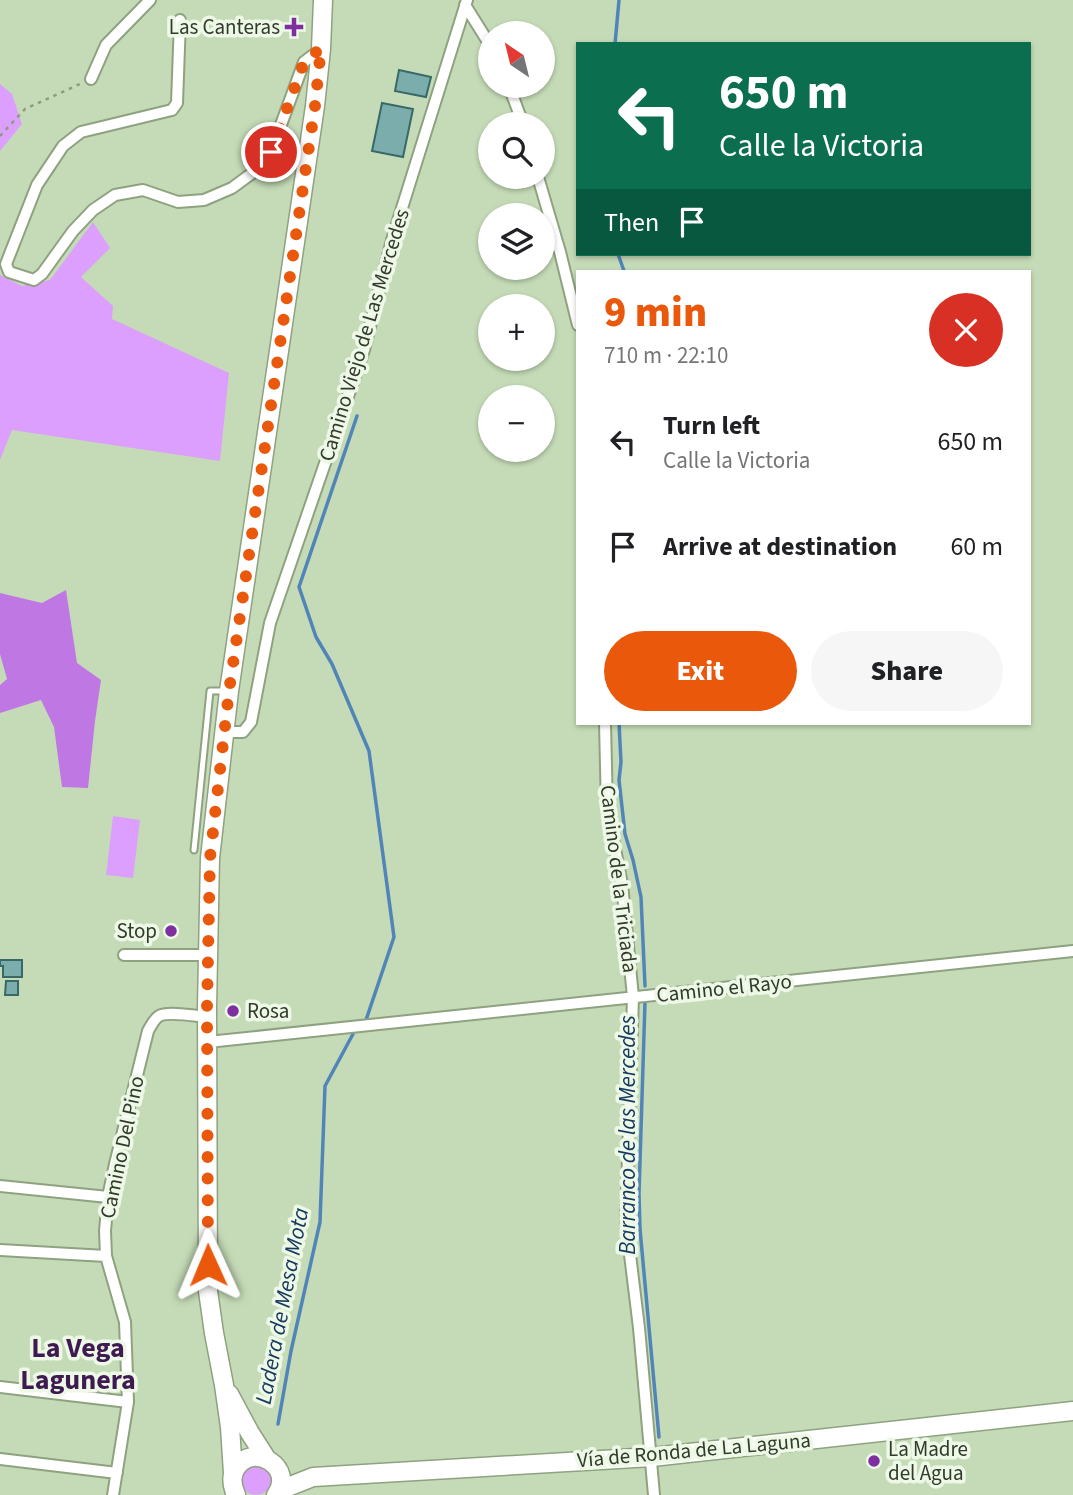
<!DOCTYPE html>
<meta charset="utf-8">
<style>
body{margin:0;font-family:"Source Sans 3",sans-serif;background:#f6f6f6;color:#202124;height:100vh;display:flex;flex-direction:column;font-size:26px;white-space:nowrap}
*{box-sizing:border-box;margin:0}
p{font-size:23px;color:#757577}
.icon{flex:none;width:38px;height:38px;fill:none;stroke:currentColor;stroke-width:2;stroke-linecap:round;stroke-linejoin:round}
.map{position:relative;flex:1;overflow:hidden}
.details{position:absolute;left:576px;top:270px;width:455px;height:455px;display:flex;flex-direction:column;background:#fff;border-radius:0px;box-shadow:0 2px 5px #0004}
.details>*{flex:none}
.hud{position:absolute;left:576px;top:42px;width:455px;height:214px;border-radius:0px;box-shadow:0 2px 5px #0004;background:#0b6e4f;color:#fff;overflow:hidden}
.needle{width:46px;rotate:325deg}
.controls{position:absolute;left:478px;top:21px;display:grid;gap:14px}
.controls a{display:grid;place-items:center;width:77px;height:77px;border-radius:50%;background:#fff;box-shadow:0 2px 5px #0004;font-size:35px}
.pin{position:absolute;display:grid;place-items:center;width:60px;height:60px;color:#fff;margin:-30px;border:4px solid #fff;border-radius:50%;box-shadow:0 2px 7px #0007}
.me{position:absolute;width:77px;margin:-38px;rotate:359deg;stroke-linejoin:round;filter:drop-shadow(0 0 5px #0008)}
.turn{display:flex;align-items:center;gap:24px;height:147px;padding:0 28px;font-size:32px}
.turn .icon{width:91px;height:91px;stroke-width:2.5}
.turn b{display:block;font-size:49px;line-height:60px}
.then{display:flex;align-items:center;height:66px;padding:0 28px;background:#0003;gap:14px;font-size:26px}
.round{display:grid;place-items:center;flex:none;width:74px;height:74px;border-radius:37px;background:#f6f6f6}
.headline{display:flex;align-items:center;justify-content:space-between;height:119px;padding:0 28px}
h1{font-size:42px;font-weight:800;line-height:52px;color:#ea580c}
.action{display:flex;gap:14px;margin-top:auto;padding:14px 28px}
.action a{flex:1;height:80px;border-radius:42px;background:#ea580c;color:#fff;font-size:28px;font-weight:800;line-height:80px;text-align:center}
.action a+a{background:#f6f6f6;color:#202124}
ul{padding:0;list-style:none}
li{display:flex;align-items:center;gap:21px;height:105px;padding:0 28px}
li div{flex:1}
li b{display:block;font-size:26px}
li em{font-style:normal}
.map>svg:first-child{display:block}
.green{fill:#dc9ffd}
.forest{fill:#bf77e4}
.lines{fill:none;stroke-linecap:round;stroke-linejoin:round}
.stream{stroke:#5285b7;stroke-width:3.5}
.building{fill:#7aadab;stroke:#386968;stroke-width:2}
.service-casing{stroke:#8ea280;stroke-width:9}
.minor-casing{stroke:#8ea280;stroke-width:14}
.primary-casing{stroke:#8ea280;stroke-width:21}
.path{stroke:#8c9c81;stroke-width:2.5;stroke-dasharray:3.5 5;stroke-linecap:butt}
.service{stroke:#fff;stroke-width:5}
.minor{stroke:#fff;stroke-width:10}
.primary{stroke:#fff;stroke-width:18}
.route{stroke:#ea580c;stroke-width:12;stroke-dasharray:0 21.6}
.poi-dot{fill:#7d2fa0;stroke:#edf8e6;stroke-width:2.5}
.labels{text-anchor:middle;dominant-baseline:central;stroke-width:7;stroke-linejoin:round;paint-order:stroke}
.poi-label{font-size:21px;fill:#323a2c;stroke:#edf8e6;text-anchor:end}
.street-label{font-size:21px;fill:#323a2c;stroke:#edf8e6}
.water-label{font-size:23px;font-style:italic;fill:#163960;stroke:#edf8e6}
.district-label{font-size:28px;font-weight:bold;fill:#3e1a50;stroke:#edf8e6}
</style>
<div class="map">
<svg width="1073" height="1495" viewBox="0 0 1073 1495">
<rect width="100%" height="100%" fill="#c5dbb7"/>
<path class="green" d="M0,84l12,10 10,30 -22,27z
M93,222l17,26 -29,29 32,29 -1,13 117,54 -9,88 -208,-31 -12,30v-185l22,11 28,-6z
M113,816l27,4 -7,58 -27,-3z
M241 1480a15 15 0 1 1 30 0a15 15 0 1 1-30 0Z"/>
<path class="forest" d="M66,590l11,73 24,17 -6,41 -7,67 -26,-1 -8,-60 -13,-27 -41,13v-28l7,-6 -7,-25v-61l42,10z"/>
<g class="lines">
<path class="stream" d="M615,44l4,-44
M618,254l6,17
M357,416l-58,171 17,50 16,27 37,87 25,186 -28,83
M619,723l2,39 -2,18 6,54 8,26 8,37 4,89
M645,1002l-6,192 1,35 19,208
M278,1424l13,-73 29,-129 5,-136 28,-52"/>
</g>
<path class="building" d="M399,70l32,7 -5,20 -31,-6z
M382,103l31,6 -10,48 -31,-6z
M0,960h22v17h-19v-11h-3z
M6,981h12v14h-13z"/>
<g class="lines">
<g class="service-casing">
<path id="service" d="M194,850l16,-159h16"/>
</g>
<g class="minor-casing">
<path id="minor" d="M465,5l25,40
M180,20l-3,83 -5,7 -91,22 -18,14 -26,39 -31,79 3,8 25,8 8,-6 31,-43 20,-21 22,-15 28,-5 35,12 26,-2 28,-12 27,-20 12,-16 33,-90 17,-13
M91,79l15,-34 44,-45
M509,86l14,38
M538,177l22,75 18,73
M605,723l2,86 15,75 11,113 -7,225 13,106 15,167
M224,732h19l8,-10 19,-99 94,-273 28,-110 75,-240
M124,955h84
M208,1042l865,-91
M0,1186l108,11
M0,1250l106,6
M0,1387l128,15
M0,1459l117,14
M113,1495l15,-93 -3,-80 -19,-66 -1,-25 3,-34 7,-33 33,-133c3,-5 6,-12 11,-15 9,-5 37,0 48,1"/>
</g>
<g class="primary-casing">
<path id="primary" d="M229,1394l21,39 16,25
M233,1473l-3,-46 -6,-42 -10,-52 -6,-42 -1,-284 3,-149 19,-167 86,-585 6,-57 2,-49
M280,1490l33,-13 339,-20 421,-46
M236,1495c-4,-9 -6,-18 0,-27 17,-27 60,0 40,27"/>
</g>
<path class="path" d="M0,136l25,-27 57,-26"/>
<use href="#service" class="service"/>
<use href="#minor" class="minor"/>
<use href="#primary" class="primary"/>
</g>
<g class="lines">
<path class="route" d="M208,1265l-1,-258 3,-149 19,-167 86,-585 6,-58 -17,14 -33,90"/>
</g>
<g class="poi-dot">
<path d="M290.5 16.5h7v7h7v7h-7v7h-7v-7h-7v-7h7z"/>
<circle cx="171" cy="931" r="7"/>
<circle cx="233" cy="1011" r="7"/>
<circle cx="874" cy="1461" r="7"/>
</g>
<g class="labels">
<g class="poi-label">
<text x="280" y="27">Las Canteras</text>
<text x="157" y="931">Stop</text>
<text x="247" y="1011" text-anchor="start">Rosa</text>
<text x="888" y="1449" text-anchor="start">La Madre<tspan x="888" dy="24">del Agua</tspan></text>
</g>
<g class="street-label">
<text transform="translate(364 335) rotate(-73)">Camino Viejo de Las Mercedes</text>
<text transform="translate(619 879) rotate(83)">Camino de la Triciada</text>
<text transform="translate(724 988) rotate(-6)">Camino el Rayo</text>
<text transform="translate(122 1147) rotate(-78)">Camino Del Pino</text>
<text transform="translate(694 1450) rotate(-5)">Vía de Ronda de La Laguna</text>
</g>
<g class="water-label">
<text transform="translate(627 1135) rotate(-90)">Barranco de las Mercedes</text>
<text transform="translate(282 1306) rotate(-79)">Ladera de Mesa Mota</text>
</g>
<g class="district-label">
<text x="78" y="1348">La Vega<tspan x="78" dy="32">Lagunera</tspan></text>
</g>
</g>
</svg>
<div class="controls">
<a><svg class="needle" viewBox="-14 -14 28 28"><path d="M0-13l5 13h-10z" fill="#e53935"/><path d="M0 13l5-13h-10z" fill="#757577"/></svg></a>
<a><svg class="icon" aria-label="search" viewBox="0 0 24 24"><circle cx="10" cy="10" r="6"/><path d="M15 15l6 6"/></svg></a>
<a><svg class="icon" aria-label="layers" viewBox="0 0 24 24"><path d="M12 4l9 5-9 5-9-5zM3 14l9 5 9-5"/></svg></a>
<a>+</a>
<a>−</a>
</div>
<div class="pin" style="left:271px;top:152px;background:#d93025"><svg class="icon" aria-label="arrive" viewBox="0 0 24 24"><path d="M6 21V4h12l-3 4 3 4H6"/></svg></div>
<svg class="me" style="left:208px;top:1265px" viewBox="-20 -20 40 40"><path d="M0-17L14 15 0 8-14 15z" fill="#ea580c" stroke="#fff" stroke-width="4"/></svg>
<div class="hud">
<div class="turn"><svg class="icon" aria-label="left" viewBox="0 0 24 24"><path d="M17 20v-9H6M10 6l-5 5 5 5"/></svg><div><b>650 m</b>Calle la Victoria</div></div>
<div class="then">Then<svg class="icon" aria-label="arrive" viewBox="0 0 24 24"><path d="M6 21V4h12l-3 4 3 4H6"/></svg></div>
</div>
<section class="details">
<div class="headline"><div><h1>9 min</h1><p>710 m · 22:10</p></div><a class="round" style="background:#d93025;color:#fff"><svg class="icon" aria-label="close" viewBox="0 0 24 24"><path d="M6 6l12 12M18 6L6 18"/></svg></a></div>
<ul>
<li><svg class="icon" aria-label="left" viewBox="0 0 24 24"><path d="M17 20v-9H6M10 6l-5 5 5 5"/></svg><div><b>Turn left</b><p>Calle la Victoria</p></div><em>650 m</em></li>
<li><svg class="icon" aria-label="arrive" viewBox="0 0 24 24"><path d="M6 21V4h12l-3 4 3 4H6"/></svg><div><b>Arrive at destination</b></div><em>60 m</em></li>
</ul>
<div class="action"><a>Exit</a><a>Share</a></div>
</section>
</div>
